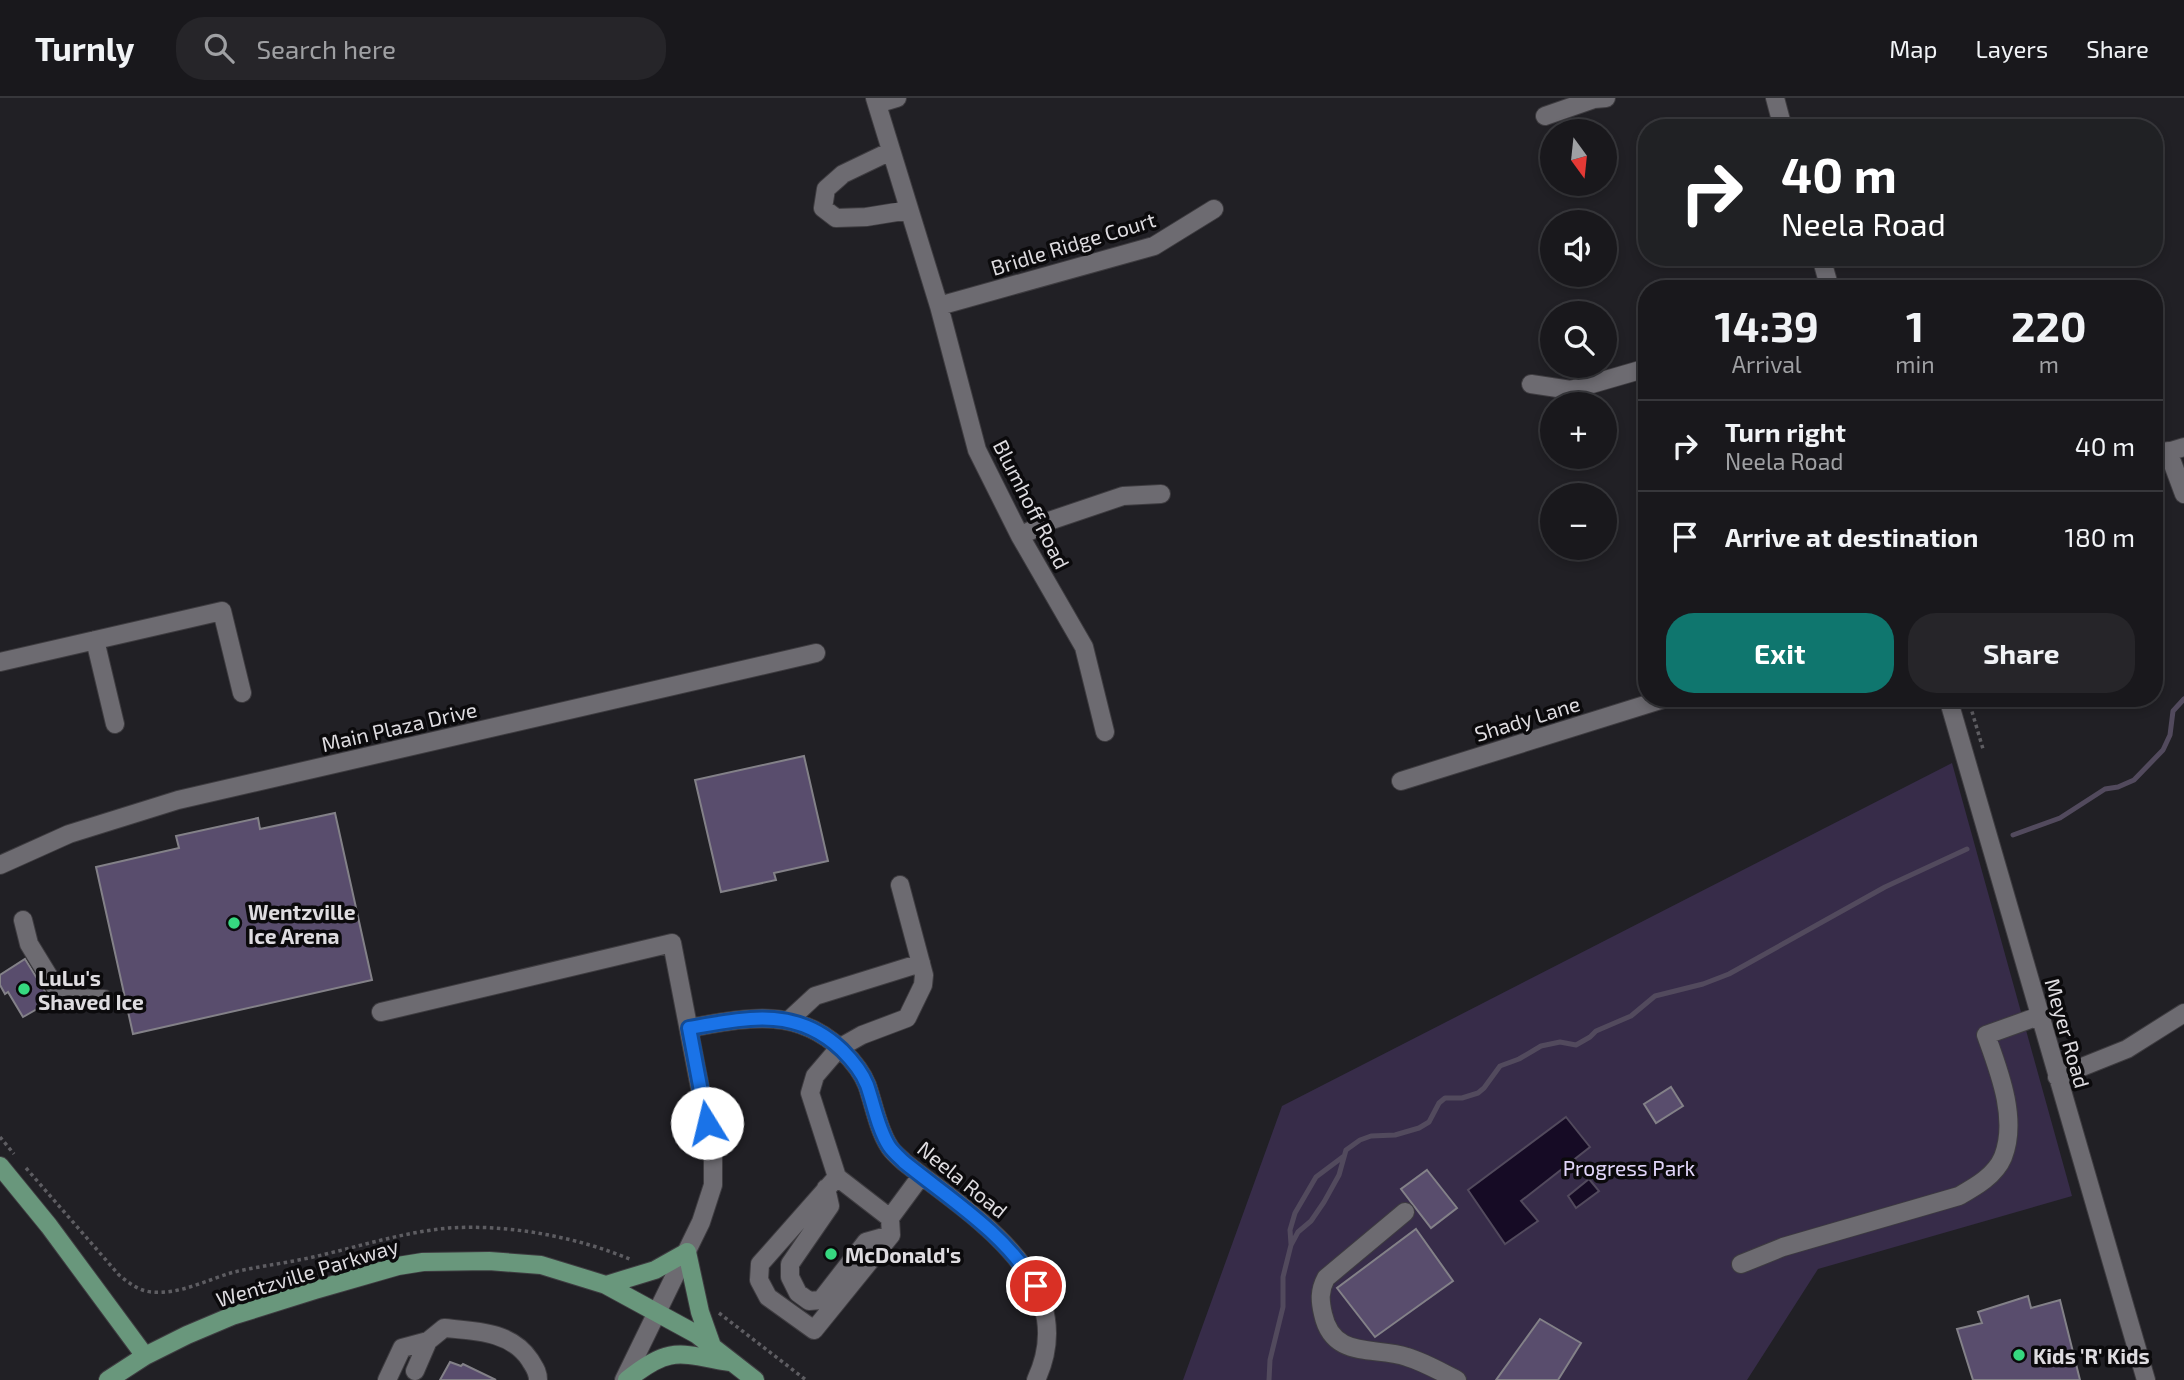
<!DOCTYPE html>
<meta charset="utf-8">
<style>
body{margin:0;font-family:"Exo 2",sans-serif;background:#262529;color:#f1f3f6;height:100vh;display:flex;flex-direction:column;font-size:26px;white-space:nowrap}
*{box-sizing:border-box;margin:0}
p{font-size:23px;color:#9fa0a3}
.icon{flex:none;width:38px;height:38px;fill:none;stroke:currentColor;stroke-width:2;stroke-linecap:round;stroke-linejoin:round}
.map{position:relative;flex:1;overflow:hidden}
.drawer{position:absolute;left:1638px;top:182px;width:525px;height:427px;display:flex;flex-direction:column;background:#19181c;border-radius:28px;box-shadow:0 4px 10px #0003,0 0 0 2px #37373b}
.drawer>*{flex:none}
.hud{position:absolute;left:1638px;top:21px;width:525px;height:147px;border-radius:28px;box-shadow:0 4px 10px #0003,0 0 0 2px #37373b;background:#202124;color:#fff;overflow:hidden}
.needle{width:46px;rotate:165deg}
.tools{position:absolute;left:1540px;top:21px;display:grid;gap:14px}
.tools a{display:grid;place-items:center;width:77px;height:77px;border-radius:50%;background:#19181c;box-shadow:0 4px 10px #0003,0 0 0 2px #37373b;font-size:35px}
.pin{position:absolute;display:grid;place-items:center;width:60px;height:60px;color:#fff;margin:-30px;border:4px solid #fff;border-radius:50%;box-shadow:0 2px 7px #0007}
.me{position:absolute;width:77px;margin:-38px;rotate:351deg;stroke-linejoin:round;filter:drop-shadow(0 0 5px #0008)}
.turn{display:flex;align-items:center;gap:24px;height:147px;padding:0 28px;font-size:32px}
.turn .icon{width:91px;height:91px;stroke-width:2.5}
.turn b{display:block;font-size:49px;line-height:60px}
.eta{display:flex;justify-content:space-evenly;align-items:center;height:119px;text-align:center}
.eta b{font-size:42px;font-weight:700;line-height:49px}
.cta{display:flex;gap:14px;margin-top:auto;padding:14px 28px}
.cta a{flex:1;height:80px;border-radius:28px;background:#0f766e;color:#fff;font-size:28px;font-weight:700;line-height:80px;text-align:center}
.cta a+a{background:#262529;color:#f1f3f6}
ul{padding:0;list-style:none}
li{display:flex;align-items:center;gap:21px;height:91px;padding:0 28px;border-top:2px solid #37373b}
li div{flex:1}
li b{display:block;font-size:26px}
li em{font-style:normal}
header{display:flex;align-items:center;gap:42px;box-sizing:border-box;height:98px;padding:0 35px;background:#19181c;border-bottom:2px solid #37373b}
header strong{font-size:33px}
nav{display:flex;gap:38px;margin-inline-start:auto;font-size:24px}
.search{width:490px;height:63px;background:#262529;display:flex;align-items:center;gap:18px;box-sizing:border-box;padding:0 24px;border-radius:28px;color:#9fa0a3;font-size:26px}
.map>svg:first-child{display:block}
.green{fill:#372c49}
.water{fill:#160b25;stroke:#524a5d;stroke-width:2}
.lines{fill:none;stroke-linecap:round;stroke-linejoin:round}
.stream{stroke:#524a5d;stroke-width:5}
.building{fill:#594d6d;stroke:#838188;stroke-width:2}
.minor-casing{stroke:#3e3c40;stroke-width:20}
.major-casing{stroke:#3e3c40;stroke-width:20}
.path{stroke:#5e5d62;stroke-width:3.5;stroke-dasharray:3.5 3.5;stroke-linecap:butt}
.minor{stroke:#6d6b71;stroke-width:18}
.major{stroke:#69977c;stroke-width:18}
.route-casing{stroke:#114b97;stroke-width:18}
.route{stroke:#1a73e8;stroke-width:12}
.poi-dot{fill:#36d880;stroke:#0b0a0c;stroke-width:2.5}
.labels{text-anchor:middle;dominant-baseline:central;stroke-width:7;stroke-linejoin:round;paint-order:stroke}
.street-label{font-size:21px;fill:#dedce0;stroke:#0b0a0c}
.poi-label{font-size:21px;font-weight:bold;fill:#dedce0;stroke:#0b0a0c;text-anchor:start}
.park-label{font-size:21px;fill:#e2d6fa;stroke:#0b0a0c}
</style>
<header>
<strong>Turnly</strong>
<div class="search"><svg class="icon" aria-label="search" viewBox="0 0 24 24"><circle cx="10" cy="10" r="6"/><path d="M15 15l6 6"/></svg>Search here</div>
<nav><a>Map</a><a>Layers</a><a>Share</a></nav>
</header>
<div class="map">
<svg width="2184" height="1282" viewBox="0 0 2184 1282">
<rect width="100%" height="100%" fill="#212025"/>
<path class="green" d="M1952,665l120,433 -254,73 -71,111h-564l99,-274z"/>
<path class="water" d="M1566,1019l24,30 -69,54 17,20 -33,23 -37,-54z
M1589,1081l10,12 -23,17 -8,-12z"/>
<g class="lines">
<path class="stream" d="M2013,737l47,-17 45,-29 13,-2 16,-7 29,-30 7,-15 3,-24 11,-12
M1291,1146l-1,-14 5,-17 21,-36 28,-21
M1269,1282l1,-20 13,-53v-30l8,-32 7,-13 13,-11 13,-19 15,-27 7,-25 14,-10 11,-4 24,-1 24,-7 10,-6 10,-19 6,-5h17l16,-5 6,-5 16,-22 19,-7 22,-13 19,-4 16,3 14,-8 6,-6 35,-15 24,-20 48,-12 26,-10 156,-87 82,-38"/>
</g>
<path class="building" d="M804,658l24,105 -54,12 2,7 -55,12 -26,-112z
M335,715l37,167 -239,54 -37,-167 83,-19 -3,-12 82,-18 2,11z
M25,861l26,42 -28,16 -15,-25 -3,2 -5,-9v-10z
M1671,989l12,19 -27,17 -12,-19z
M1427,1072l30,38 -26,20 -30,-39z
M1416,1131l37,52 -78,56 -38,-49z
M2028,1198l3,12 29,-8 20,80h-107l-16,-51 25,-6 -4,-11z
M1540,1221l41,24 -23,37h-62z
M450,1264l11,4 2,-2 33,16h-56z"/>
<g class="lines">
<g class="minor-casing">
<path id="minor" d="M875,0l64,208 38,144 43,86 64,111 21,85
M1775,0l8,30
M877,6l20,-6
M1545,18l49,-17 12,-1
M891,53l-48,23 -17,15 -3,19 13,10 30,-1 43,-7
M1821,159l9,32
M939,208l215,-60 60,-37
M1531,286l40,6 76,-22
M2168,353l16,43
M2154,358l30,-9
M1020,438l32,-16 71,-24 38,-2
M95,542l20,84
M0,564l222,-51 20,82
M1948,600l198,682
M1401,683l266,-83
M0,767l69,-31 109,-34 638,-147
M23,822l6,24 33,54 42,1
M381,914l291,-69 41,212v30l-12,37 -77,158
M788,923l27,-25 106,-33
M689,930c57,-10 107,-22 153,22 10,10 20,22 25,35 7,20 11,44 22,61 3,6 10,11 15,16 65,52 179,117 132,218
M2057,979l70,-28 57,-36
M837,1079l-77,87 -1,16 9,17 46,33 77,-95 -1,-17 31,-42
M826,1090l4,18 -40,58v13l8,16 11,8 12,-1 45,-58 25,-7
M1405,1114l-79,66c-7,13 -6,23 -3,36 10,46 52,32 84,43 17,5 34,15 50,23
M890,1120l-53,-41 -27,-84 5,-17 24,-28 23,-13 45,-17 16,-33 1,-10 -24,-90
M1741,1166l42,-17 176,-51c16,-9 36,-20 44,-39 15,-38 -4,-86 -17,-122l53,-19
M415,1273l13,-30 16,-13c31,3 67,3 86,32 4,7 8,11 8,20
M387,1282l15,-32 26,-7"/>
</g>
<g class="major-casing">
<path id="major" d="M0,1068l49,60 96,130
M606,1187l49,-15 32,-18 13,60 12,34
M108,1282l37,-24 42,-21 45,-19 83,-26 83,-24 25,-4 66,-1 52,4 65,20 90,49 59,46
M627,1282c42,-34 51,-27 102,-18"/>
</g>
<path class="path" d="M1968,600l15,51
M0,1039l14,17
M26,1070l93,107c10,8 20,16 33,17 27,3 57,-13 82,-20 26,-6 53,-9 79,-15 45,-10 90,-25 136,-29 59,-4 129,9 183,32
M719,1215l87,67"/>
<use href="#minor" class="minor"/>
<use href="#major" class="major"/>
</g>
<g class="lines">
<g class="route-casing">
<path id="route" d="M707,1025l-18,-95c57,-10 107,-22 153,22 10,10 20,22 25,35 7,20 11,44 22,61 4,6 10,11 15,16 47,38 101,71 132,124"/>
</g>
<use href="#route" class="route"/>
</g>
<g class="poi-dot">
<circle cx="234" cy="825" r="7"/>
<circle cx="24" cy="891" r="7"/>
<circle cx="831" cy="1156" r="7"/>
<circle cx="2019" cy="1257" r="7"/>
</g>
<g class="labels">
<g class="street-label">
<text transform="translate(1073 145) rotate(-17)">Bridle Ridge Court</text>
<text transform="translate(1032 406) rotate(63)">Blumhoff Road</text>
<text transform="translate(1527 620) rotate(-17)">Shady Lane</text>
<text transform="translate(399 628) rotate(-13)">Main Plaza Drive</text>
<text transform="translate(2068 935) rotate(74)">Meyer Road</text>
<text transform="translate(963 1081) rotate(39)">Neela Road</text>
<text transform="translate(307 1174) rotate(-17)">Wentzville Parkway</text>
</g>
<g class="poi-label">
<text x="248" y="813">Wentzville<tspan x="248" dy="24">Ice Arena</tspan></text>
<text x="38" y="879">LuLu's<tspan x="38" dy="24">Shaved Ice</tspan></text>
<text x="845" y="1156">McDonald's</text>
<text x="2033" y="1257">Kids 'R' Kids</text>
</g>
<g class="park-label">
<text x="1629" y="1069">Progress Park</text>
</g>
</g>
</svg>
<div class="tools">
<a><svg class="needle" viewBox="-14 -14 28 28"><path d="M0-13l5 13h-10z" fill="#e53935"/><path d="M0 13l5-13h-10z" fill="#9fa0a3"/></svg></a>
<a><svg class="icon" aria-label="sound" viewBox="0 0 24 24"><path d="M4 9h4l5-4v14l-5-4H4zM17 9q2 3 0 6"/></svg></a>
<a><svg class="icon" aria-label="search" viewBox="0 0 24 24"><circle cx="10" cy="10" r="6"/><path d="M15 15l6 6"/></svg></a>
<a>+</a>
<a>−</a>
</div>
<div class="pin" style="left:1036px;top:1188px;background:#d93025"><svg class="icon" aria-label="arrive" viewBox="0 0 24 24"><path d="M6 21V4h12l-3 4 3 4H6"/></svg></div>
<svg class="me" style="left:707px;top:1025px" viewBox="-20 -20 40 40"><circle r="19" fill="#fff"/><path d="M0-13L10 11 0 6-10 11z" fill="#1a73e8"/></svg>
<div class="hud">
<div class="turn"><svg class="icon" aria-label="right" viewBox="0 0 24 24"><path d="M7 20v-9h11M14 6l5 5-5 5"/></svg><div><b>40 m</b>Neela Road</div></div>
</div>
<section class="drawer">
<div class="eta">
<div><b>14:39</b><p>Arrival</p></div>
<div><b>1</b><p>min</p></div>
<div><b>220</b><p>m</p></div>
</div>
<ul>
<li><svg class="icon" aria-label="right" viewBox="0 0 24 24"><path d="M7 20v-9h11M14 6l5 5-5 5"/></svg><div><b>Turn right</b><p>Neela Road</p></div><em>40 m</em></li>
<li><svg class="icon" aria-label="arrive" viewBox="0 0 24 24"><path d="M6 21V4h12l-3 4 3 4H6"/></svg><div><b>Arrive at destination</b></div><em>180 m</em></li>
</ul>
<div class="cta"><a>Exit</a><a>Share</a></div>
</section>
</div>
